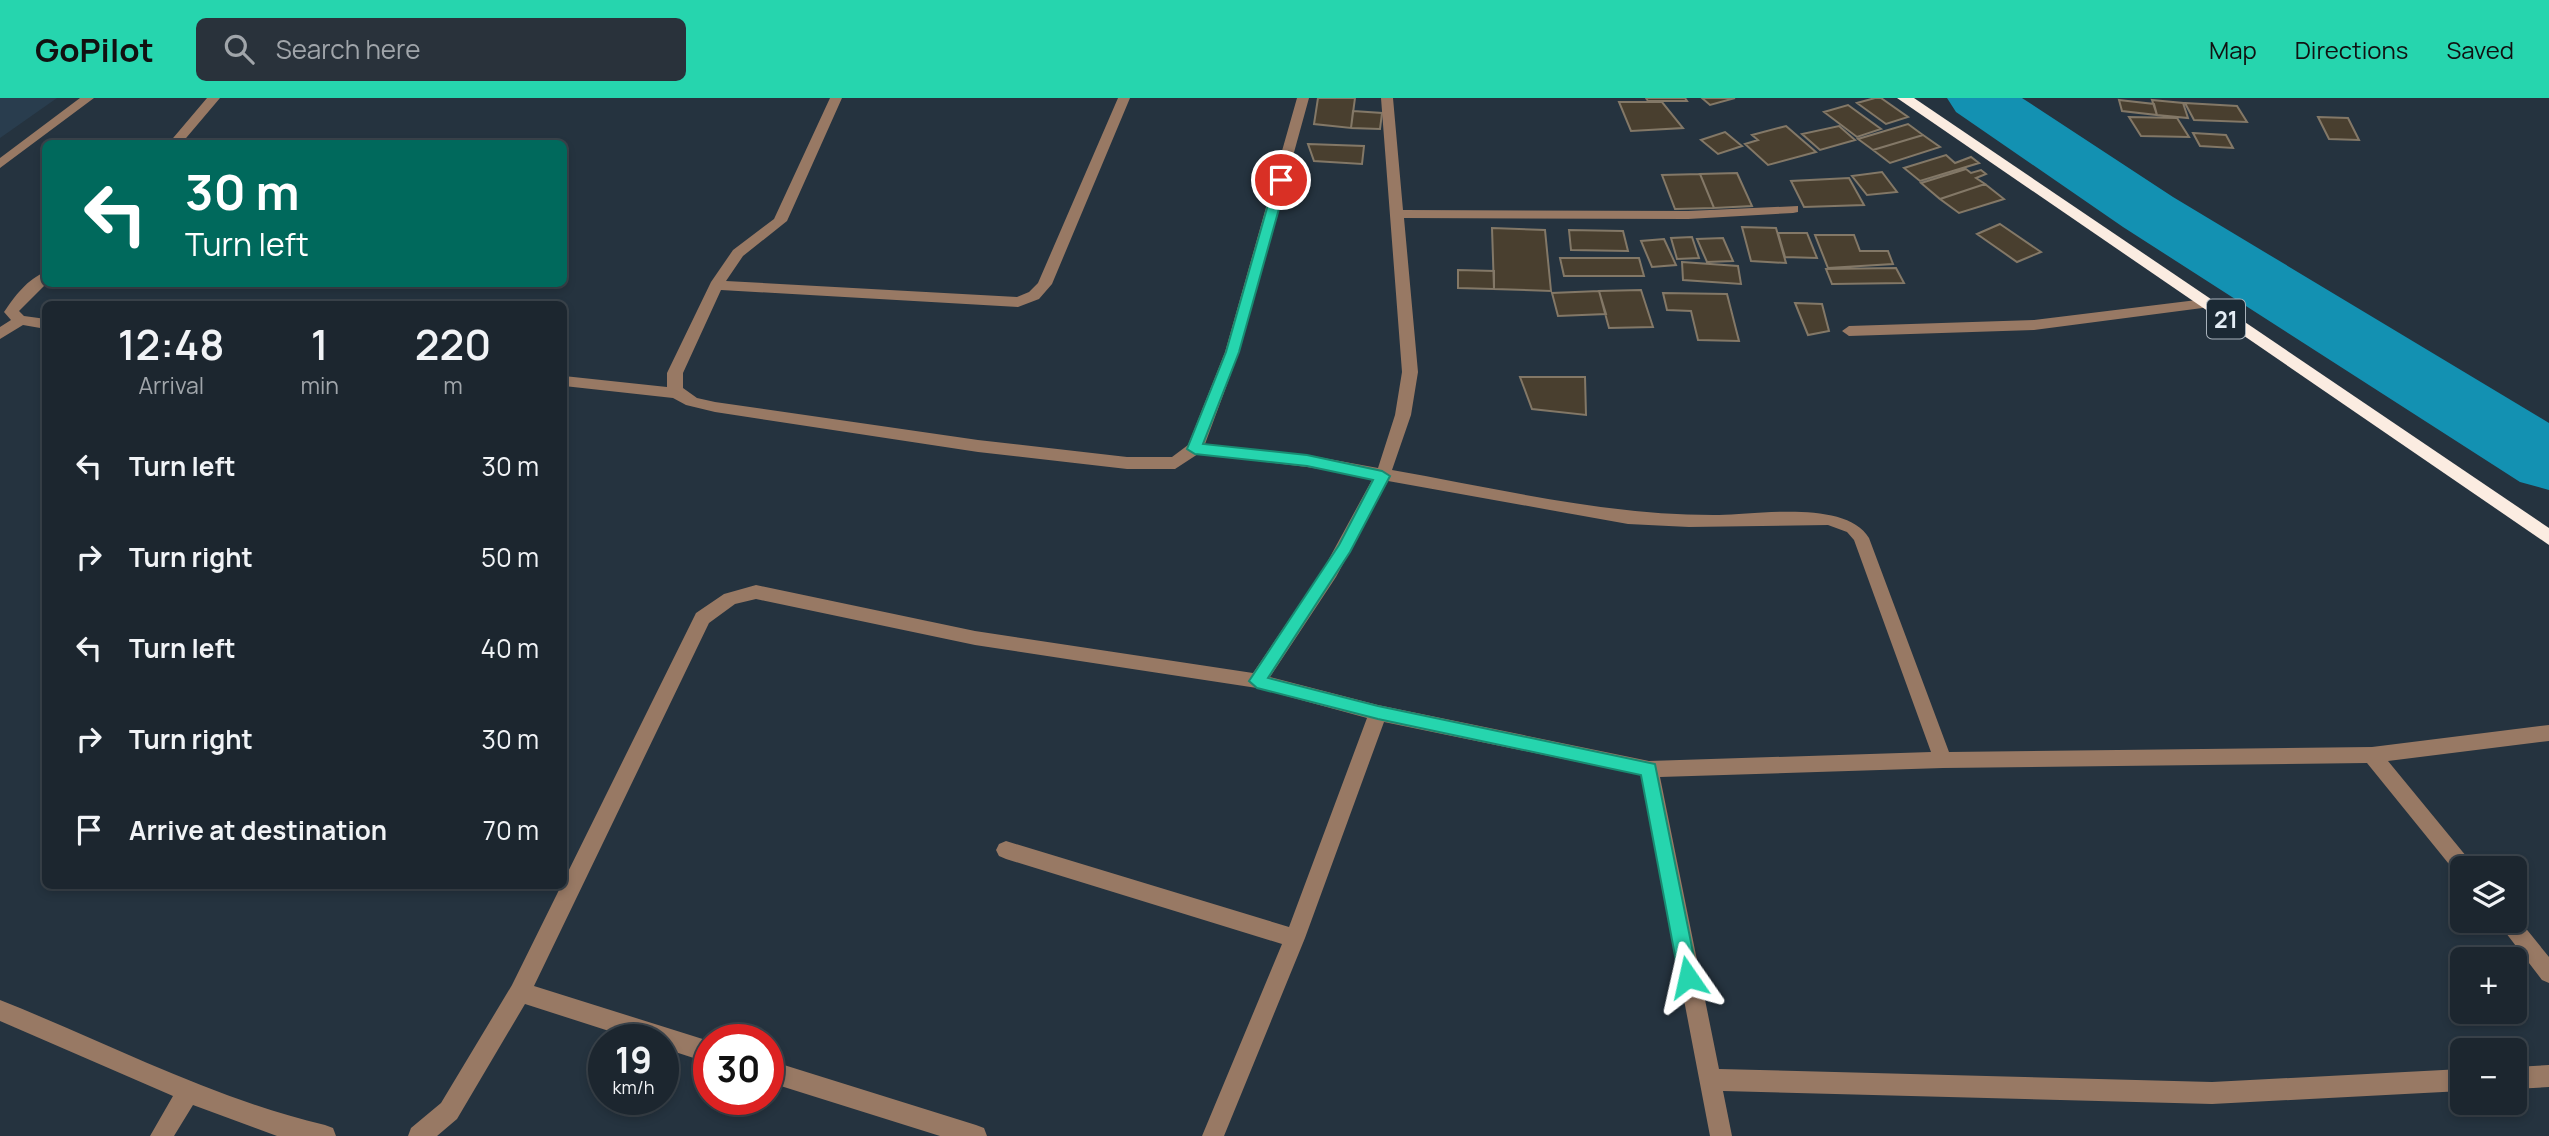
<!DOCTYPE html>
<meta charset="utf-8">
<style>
body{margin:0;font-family:Manrope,sans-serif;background:#29323b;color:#f1f3f6;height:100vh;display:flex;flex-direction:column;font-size:26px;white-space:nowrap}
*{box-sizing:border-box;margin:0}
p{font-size:23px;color:#a0a5aa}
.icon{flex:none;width:38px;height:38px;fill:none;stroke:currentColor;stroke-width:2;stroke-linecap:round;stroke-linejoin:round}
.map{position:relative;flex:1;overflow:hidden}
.drawer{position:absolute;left:42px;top:203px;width:525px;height:588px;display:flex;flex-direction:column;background:#1c262f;border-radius:10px;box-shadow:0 4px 10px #0003,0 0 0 2px #3a434b}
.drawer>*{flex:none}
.hud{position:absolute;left:42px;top:42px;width:525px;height:147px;border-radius:10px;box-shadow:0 4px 10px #0003,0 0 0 2px #3a434b;background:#00695c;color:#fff;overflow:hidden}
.fabs{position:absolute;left:2450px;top:758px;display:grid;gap:14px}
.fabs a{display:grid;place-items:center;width:77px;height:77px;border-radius:10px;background:#1c262f;box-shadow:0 4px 10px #0003,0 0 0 2px #3a434b;font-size:35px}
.speed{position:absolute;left:588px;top:926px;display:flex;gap:14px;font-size:35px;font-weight:700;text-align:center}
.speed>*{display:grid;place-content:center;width:91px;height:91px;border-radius:50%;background:#1c262f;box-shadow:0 4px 10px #0003,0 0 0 2px #3a434b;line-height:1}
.speed small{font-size:18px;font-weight:400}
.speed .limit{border:10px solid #d22;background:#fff;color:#111}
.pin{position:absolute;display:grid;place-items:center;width:60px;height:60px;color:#fff;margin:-30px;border:4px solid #fff;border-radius:50%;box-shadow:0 2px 7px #0007}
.me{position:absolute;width:77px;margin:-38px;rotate:349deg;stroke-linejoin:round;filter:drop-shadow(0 0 5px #0008)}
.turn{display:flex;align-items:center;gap:24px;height:147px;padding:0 28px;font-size:32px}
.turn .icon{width:91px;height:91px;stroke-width:2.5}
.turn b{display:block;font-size:49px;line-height:60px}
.eta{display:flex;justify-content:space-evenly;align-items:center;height:119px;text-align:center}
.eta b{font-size:42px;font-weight:600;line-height:49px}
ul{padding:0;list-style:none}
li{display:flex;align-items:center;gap:21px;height:91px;padding:0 28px}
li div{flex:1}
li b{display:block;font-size:26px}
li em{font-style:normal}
header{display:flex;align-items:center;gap:42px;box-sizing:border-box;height:98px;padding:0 35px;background:#26d5ae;color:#111}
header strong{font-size:33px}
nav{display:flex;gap:38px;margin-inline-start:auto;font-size:24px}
.search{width:490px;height:63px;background:#29323b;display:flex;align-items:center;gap:18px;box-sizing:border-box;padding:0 24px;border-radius:10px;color:#a0a5aa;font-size:26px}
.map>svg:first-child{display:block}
.built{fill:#293d4e}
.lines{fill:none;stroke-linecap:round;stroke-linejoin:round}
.river{fill:#1391b2;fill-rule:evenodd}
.building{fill:#493f2f;stroke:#837867;stroke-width:2}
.minor{fill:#987964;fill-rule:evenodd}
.highway{fill:#fbece1;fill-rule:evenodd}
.route{fill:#26d5ae;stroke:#198a71;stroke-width:2}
.labels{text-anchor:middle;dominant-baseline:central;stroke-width:5;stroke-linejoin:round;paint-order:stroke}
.shield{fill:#1b2934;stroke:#a8b2bb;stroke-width:2}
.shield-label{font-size:23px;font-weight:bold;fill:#e4edf5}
</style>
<header>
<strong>GoPilot</strong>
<div class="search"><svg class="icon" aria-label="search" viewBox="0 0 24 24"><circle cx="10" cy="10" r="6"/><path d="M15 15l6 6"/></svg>Search here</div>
<nav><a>Map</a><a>Directions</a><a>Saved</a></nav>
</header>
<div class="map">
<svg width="2549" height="1038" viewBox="0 0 2549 1038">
<rect width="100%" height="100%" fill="#25333f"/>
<path class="built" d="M0,0h57l-57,40z"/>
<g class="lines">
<path class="river" d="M1947,0h75l151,99 376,226v67l-29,-8 -397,-255 -167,-115z"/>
</g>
<path class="building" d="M1318,0h37l-4,30 -37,-4z
M1646,0h39l2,3h-39z
M1702,0h33l-25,7z
M1875,0h6l27,19 -22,7 -29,-21z
M2119,2l35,4 3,11 -35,-4z
M2152,2l31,3 5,15 -31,-3z
M1619,4h43l21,26 -52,3z
M2185,5l52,3 10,16 -53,-2z
M1848,7l33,24 -24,8 -33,-25z
M1353,13l29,2 -2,16 -29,-1z
M2129,19l48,1 12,19 -48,-1z
M2318,19l30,1 11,22 -30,-1z
M1908,26l15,11 -50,15 -15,-11z
M1786,28l30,26 -48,13 -23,-21 13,-4 -6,-5z
M1839,28l16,14 -35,10 -18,-16z
M1725,34l17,14 -24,8 -17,-14z
M2193,35l33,2 7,13 -33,-2z
M1923,37l17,12 -50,16 -17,-13z
M1308,46l56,2 -2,18 -48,-3z
M1946,57l9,8 16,-6 8,6 -59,18 -16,-13z
M1966,71l5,4 10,-3 5,4 -10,4 9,6 -45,15 -19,-16z
M1882,74l15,20 -30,3 -15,-19z
M1737,75l15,33 -38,2 -14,-34z
M1700,76l14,34 -39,1 -13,-34z
M1849,80l15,27 -60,2 -13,-26z
M1985,86l19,15 -45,14 -19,-14z
M2000,126l41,28 -24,10 -40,-28z
M1742,129l34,1 10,35 -35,-2z
M1492,130l53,2 6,61 -57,-2z
M1569,132l54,1 5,20 -57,-1z
M1778,135h29l10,25 -32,-1z
M1815,137h39l6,16h28l5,13 -65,4z
M1692,139l7,21 -22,1 -6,-21z
M1723,140l10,23 -26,1 -10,-23z
M1664,141l12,26 -24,2 -11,-26z
M1560,160h79l5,18h-80z
M1682,164l56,4 3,18 -58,-4z
M1896,170l8,15 -72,1 -6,-15z
M1458,172l36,1v18l-36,-1z
M1641,192l12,37 -44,1 -10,-37z
M1599,193l7,23 -48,2 -6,-23z
M1663,195l64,1 12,47 -41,-1 -7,-29 -24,-1z
M1795,205l27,1 7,27 -21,4z
M1520,279h65l1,38 -54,-6z"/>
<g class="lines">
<path class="minor" d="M80,0h14l-94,70v-10z
M207,0h13l-39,46h-13z
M830,0h12l-55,123 -44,35 -17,25 291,16 12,-5 9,-9 80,-185h12l-78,186 -13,15 -21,8 -297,-17 -38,83v15l14,10 18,4 263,38 149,17h45l16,-12 37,-93 72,-254h12l-70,254 -34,92 102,11 71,13 17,-53 7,-43 -21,-274h12l10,112 285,1 110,-5v6l-5,1 -105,6 -284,-1 14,154 -7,43 -19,55c108,19 217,46 327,45 39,-1 128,-15 150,23l80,214 423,-5 177,-22v16l-161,20 83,101 3,6h-12v8l-5,-2 -90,-111 -424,5 -283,9 59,292 493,13 250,-13v22l-250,13 -489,-13 9,45h-22l-69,-361 -257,-53 -79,216 -81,198h-22l80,-192 -276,-85 -7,-3 -3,-6 3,-6 7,-3 283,86 78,-209 -110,-30 -282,-43 -219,-46 -21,5 -26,19 -175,363 175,55v22l-46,-15v-8h-26l-112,-36 -68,115 -20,17h-29l3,-8 30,-25 71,-118 184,-372 28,-19 32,-9 219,46 278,42 71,-105 49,-90 -66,-11 -109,-13 -23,15h-48l-149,-17 -263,-40 -29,-7 -13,-7 -109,-12v-10l103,11v-14l44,-91 22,-32 41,-31zM1388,383l240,43 61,3 139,-2 19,7 7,8 77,212 -282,9 -271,-56 -108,-28 66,-100z
M46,174v12l-27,27 5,5 22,3v10l-23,-4 -23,14v-12l11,-7 -7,-8c10,-15 24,-34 42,-40z
M2205,201l7,5 -2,3 -176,23 -185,6 -7,-5 7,-5 185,-6z
M2515,817l34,42v26l-7,-3 -46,-60h19z
M0,902c108,43 211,98 325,125l8,3 3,8h-59l-84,-31 -19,31h-24l23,-40 -173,-75z
M768,962l208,65 8,3 3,8h-47l-172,-54z
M2549,967v22l-34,2v-22z"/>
<path class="highway" d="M1897,0h17l635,430v17z"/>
</g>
<path class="route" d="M1281,78l6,4 -48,172 -36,92 104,11 75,16 8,5 -40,76 -82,126 110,28 277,58 43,213 -3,6 -7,3 -6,-3 -3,-6 -38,-202 -263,-56 -121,-31 -8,-7 90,-136 34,-65 -66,-14 -112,-12 -8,-5 39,-97 49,-172z"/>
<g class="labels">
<rect class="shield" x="2207" y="201.5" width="38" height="39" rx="5"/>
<g class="shield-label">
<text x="2226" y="221">21</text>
</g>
</g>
</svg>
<div class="fabs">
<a><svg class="icon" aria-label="layers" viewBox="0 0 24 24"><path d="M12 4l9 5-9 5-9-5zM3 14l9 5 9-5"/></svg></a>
<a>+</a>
<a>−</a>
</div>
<div class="speed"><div>19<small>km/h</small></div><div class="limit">30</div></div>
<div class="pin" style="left:1281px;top:82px;background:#d93025"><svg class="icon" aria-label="arrive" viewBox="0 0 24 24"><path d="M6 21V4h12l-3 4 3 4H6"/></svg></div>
<svg class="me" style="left:1688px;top:879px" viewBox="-20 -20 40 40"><path d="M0-17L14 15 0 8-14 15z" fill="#26d5ae" stroke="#fff" stroke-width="4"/></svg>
<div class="hud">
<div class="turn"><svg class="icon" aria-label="left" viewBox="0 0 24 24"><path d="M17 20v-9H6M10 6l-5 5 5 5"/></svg><div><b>30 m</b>Turn left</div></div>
</div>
<section class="drawer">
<div class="eta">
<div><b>12:48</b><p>Arrival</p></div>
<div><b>1</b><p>min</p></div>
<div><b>220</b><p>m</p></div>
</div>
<ul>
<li><svg class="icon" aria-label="left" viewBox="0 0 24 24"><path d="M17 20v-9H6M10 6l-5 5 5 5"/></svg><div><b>Turn left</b></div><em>30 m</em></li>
<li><svg class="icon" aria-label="right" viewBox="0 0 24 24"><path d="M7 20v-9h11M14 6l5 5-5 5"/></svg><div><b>Turn right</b></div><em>50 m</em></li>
<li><svg class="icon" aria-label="left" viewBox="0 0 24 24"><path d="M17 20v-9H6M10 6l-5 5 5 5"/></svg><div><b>Turn left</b></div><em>40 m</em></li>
<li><svg class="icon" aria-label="right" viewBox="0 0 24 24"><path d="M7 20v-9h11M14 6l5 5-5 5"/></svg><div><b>Turn right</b></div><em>30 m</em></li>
<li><svg class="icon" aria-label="arrive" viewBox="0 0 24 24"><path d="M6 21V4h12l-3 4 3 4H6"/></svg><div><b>Arrive at destination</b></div><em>70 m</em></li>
</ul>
</section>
</div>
